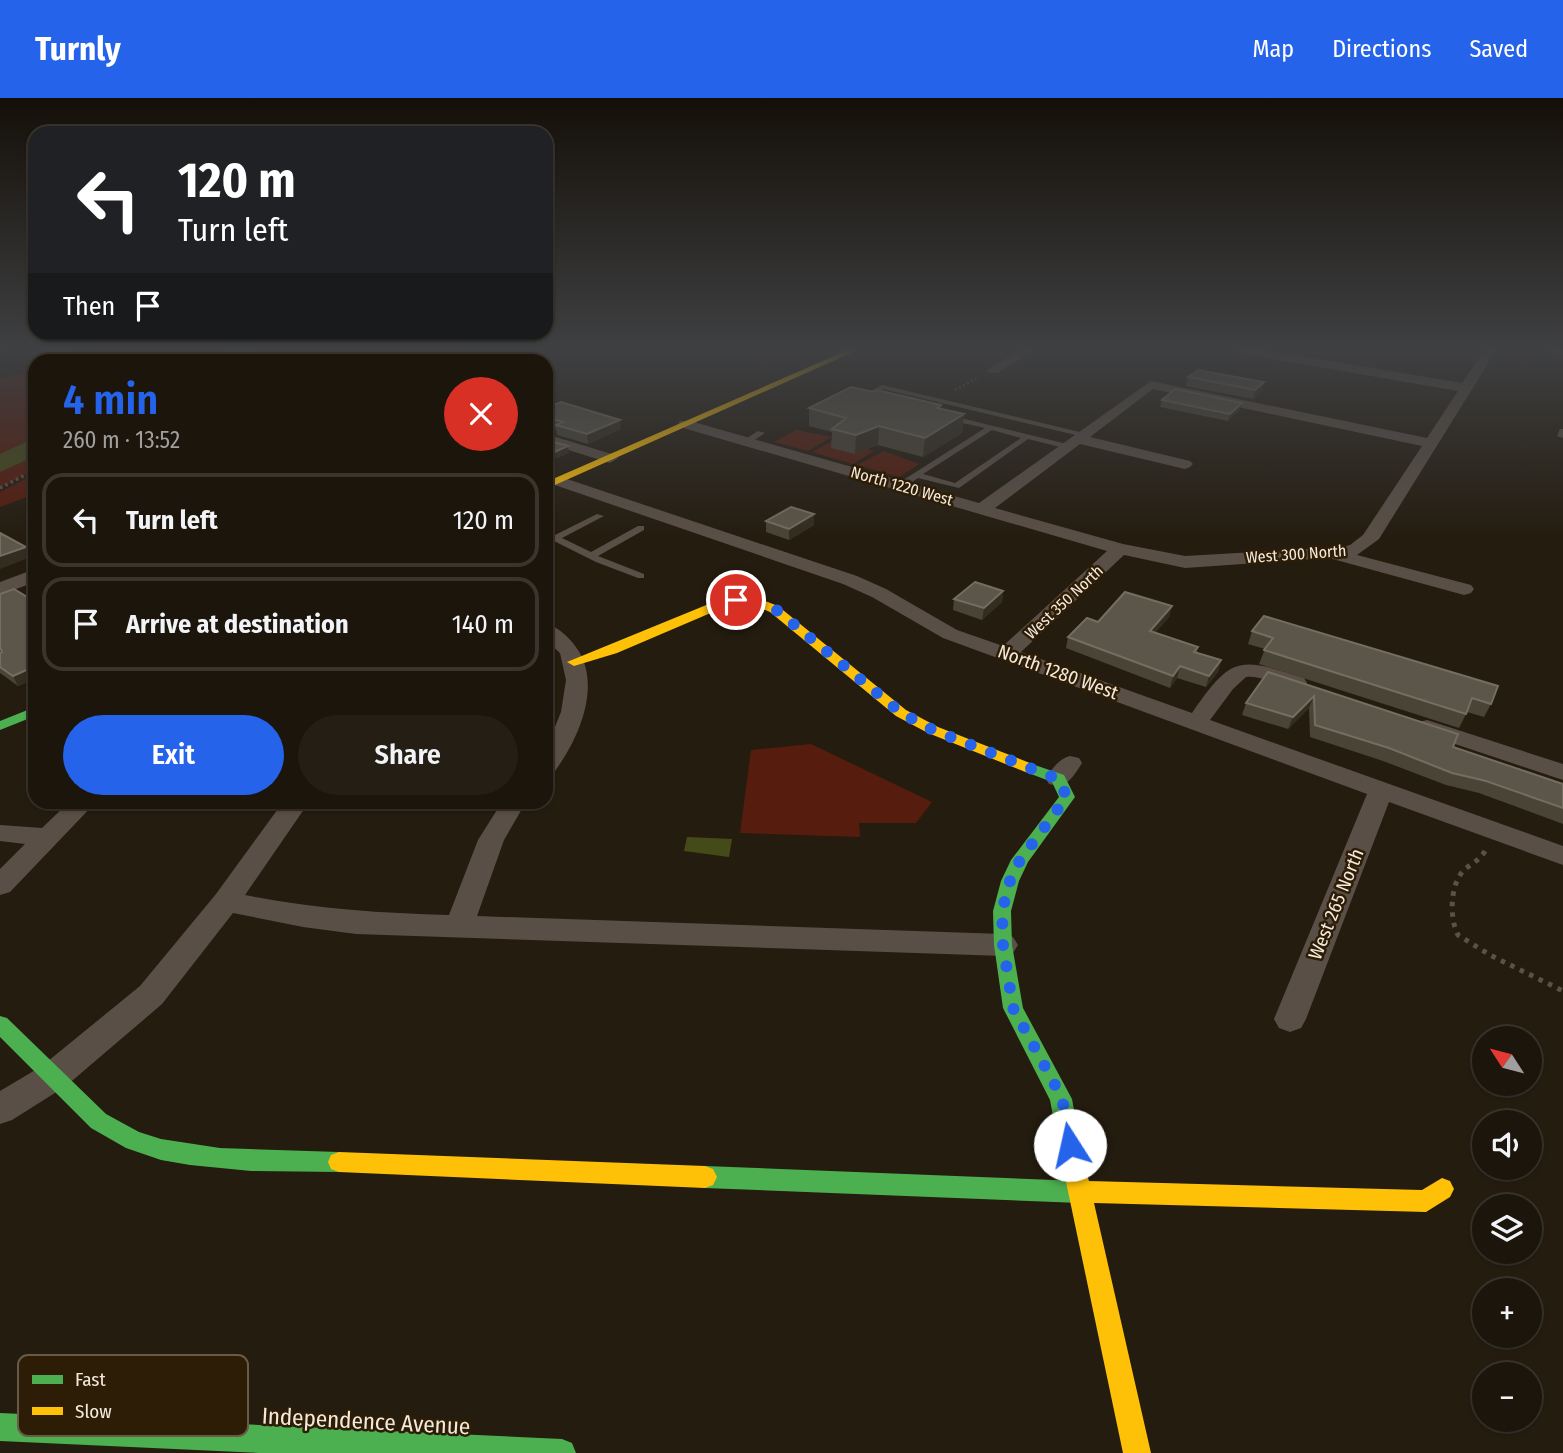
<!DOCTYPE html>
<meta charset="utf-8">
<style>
body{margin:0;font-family:"Fira Sans Condensed",sans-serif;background:#241e14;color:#f1f3f6;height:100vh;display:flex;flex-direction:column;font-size:26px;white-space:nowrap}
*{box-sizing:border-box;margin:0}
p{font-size:23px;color:#a09f9d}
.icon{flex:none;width:38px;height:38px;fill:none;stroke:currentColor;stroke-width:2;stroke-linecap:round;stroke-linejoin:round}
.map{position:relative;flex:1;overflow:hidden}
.drawer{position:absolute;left:28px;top:256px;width:525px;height:455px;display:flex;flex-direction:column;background:#1b150b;border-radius:21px;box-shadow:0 2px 5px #0004,0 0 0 2px #39342c}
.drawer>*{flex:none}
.hud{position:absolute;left:28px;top:28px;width:525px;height:214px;border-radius:21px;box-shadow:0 2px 5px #0004,0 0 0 2px #39342c;background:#202124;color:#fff;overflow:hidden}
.needle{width:46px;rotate:306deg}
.fabs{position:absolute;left:1472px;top:928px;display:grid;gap:14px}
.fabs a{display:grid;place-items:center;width:70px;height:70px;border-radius:50%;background:#1b150b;box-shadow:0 2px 5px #0004,0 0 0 2px #39342c;font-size:35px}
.pin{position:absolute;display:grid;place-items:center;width:60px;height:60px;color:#fff;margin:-30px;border:4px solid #fff;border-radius:50%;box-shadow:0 2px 7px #0007}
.me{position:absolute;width:77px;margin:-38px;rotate:350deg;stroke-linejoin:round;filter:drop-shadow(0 0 5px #0008)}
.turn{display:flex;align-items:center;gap:24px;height:147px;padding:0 35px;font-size:32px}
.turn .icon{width:91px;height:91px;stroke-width:2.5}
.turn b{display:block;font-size:49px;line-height:60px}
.then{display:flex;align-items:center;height:66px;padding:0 35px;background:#0003;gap:14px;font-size:26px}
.round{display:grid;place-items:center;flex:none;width:74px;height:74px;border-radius:37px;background:#241e14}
.head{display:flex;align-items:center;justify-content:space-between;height:119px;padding:0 35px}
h1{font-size:42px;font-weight:600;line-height:52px;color:#2563eb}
.button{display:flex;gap:14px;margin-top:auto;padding:14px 35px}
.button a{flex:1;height:80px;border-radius:42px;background:#2563eb;color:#fff;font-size:28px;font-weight:600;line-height:80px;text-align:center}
.button a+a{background:#241e14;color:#f1f3f6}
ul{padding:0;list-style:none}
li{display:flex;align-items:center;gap:21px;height:94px;margin:0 14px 10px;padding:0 21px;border:4px solid #39342c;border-radius:21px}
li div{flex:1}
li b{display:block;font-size:26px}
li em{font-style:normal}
header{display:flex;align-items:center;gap:42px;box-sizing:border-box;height:98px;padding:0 35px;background:#2563eb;color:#fff}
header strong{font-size:33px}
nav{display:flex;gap:38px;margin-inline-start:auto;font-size:24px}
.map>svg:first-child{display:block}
.green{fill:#561c0e}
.water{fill:#454a19}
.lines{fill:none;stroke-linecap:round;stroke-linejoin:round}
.river{fill:#454a19;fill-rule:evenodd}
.path-far2{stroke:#5a5249;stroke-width:2.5;stroke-dasharray:2 2.5;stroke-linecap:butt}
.path-far1{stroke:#5a5249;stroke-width:3.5;stroke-dasharray:2.5 3.5;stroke-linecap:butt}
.path{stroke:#5a5249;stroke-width:5;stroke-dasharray:4.5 6;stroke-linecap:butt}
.lane{fill:#5a4f46;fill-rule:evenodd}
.street{fill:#5a4f46;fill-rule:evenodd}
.fast{fill:#4caf50;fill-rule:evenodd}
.slow{fill:#ffc107;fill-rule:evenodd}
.wall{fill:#4a4437}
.shaded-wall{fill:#332c20}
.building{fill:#5c5549;stroke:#746d60;stroke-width:2}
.route{stroke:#2563eb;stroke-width:12;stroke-dasharray:0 21.6}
.labels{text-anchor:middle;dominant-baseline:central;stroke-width:5;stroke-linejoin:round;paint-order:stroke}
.far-street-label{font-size:16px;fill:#f4eadc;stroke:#2d1d06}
.street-label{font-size:19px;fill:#f4eadc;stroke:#2d1d06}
.near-street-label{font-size:23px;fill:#f4eadc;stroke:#2d1d06}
.key{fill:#2d1d06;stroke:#695a46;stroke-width:2}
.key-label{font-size:19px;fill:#f4eadc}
</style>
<header>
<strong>Turnly</strong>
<nav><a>Map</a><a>Directions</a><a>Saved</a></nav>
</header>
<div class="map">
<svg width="1563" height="1355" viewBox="0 0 1563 1355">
<rect width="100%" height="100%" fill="#241c0f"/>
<path class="green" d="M109,251h366l-36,11h-365z
M35,272v100l-35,18v-110z
M796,332l36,7 -24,14 -34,-9z
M834,342l40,11 -21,13 -41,-12z
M884,353l35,13 -20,13 -42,-12z
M35,376v20l-35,13v-15z
M811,646l121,58 -16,21h-57l1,14 -120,-4 11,-83z"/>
<path class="water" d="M687,739l45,2 -3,18 -45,-6z"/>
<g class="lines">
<path class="river" d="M233,251h25l-16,11h-25l2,-5z
M35,340v18l-35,16v-18z"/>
<path class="path-far2" d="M253,262l22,-11
M955,292l24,-13
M28,376l7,-4"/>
<path class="path-far1" d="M0,390l31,-16"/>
<path class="path" d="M1485,753c-5,9 -13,12 -21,19 -14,14 -15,48 -6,65l32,20 73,36"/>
<path class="lane" d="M882,287l202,48 4,2 -4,2 -201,-48 -13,7 2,2 -1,1 -10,-3z
M948,317l123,30 1,2 -4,2 -40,-10 -69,49 -41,-10 -15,10h-6v-4l88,-56 -40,-9 -1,-2zM992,332l29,8 -66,45 -32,-9z
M1560,331h3v9l-6,-2z
M758,333l7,2 -17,11 -7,-2z
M597,416l7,2 -42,22 29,14 47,-26h6v4l-46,26 46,18v4h-6l-42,-16 -50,-25v-6l9,4z"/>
<path class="street" d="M0,251h11l-11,6z
M1022,251h14l-38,24h-10l-1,-3z
M1233,251h26l203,34 23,-34h12l-118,190 -22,16 114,30 3,4 -3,4 -7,2 -135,-37 -144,10 -61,-13 -103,97 171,61c40,-58 47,-56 112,-35l3,5 -3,5c-20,5 -38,-14 -58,-11l-13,12 -23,31 353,126v19l-174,-63 -83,217 -5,9 -11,4 -11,-4 -5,-9 93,-225 -424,-156 -71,-41 -29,-13 -291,-100 -2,-3 2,-3h12l293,98 29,13 71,41 46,16 104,-95 -427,-124 -2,-3 2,-3h10l289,82 172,-122 276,57 31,-47 -219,-38zM1153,291l269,57 -59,89 -13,10 -8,2 -157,9 -62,-12 -128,-36 85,-64 105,25 5,-2 3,-3 -3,-3 -100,-24z
M1544,251h19v6l-17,-3z
M546,336l69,21 3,3 -8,5 -64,-20z
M35,471v13l-35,13v-13z
M546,526c10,2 19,10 26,18 33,37 8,95 -17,129l-9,3v-25l15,-37 5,-32 -6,-27 -14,-13z
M1427,622l136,44v16l-144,-48 -4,-5 4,-5z
M1070,658l9,2 3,5c-9,14 -15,26 -33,21l-3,-5c6,-10 12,-20 24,-23z
M69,704h27l-86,90 -10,3v-26l25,-25 -25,-3v-16l42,3z
M283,704h26l-64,93c68,14 134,18 204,20l29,-75 24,-38h24l-22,38 -27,76 526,18 10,3 5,8 -5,8 -10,3 -647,-22 -53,-7 -70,-14 -71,91 -96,82 -54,34 -12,4v-33l42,-25 98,-80 76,-92z"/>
<path class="fast" d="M35,609v9l-35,14v-9z
M1029,665l35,12 11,22 -47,65 -9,19 -8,30 1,34 11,63 49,91 11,59 -3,7 -8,3 -8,-3 -3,-7 -11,-58 -47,-92 -9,-63 -1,-34 8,-30 10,-21 48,-63 -7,-15 -29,-11 -2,-3z
M0,918l7,2 99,96 33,18 22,7 59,9 119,4 8,3 3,7 -3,7 -8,3 -88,-1 -61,-6 -29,-5 -35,-12 -35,-20 -91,-91z
M705,1068l375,15 8,3 4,8 -4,8 -8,3 -375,-15 -8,-3 -4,-8 4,-8z
M0,1315l562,26 10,4 4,10h-317l-259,-12z"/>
<path class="slow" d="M850,251h10l-314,140v-7z
M755,499l23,9 128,104 32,17 97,38 2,3 -8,5 -6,-2 -95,-38 -32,-17 -126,-104 -17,-7 -26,1 -110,47 -43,13 -7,-4 154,-63z
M1072,1050l8,3 9,30 333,9 20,-12 8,3 4,8 -4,8 -24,15 -332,-9 57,250h-28l-62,-295 3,-7z
M339,1054l366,14 8,3 4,8 -4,8 -8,3 -366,-16 -8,-3 -3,-7 3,-7z"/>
</g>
<path class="wall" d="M36,251h40l-22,6z
M1188,279l76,5 -2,9 -9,8 -67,-13z
M873,294l68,13v4l23,5 -2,19 -39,24 -45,-12 -23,9 -24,-6 1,-16 -23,-6v-18z
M1162,302l78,10 -12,11 -68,-14z
M546,310l75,21 -33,15 -31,-9 -1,-6 -10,-4z
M814,416v11l-25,15 -23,-8v-11z
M1003,493l-1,11 -20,18 -29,-10 1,-11z
M34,503h1v78l-17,7 -18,-13v-20l2,-1z
M1172,508l-3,11 -14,16 43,14 -1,6 24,7 -3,12 -12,15 -29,-9 -7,10 -104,-40 2,-11 30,-15z
M1252,533l239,73 -7,13 -17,-5 -8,16 -200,-64 6,-15 -17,-5z
M1268,574l185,75 110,37v40l-84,-31 -33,-8 -63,-24 -73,-24 -1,-29 -21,21 -46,-14 4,-12z"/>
<path class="shaded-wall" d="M52,251h24l-22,6z
M1264,284l-2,9 -9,8 2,-9z
M1242,305l-2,7 -12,11 2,-7z
M964,316l-2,19 -39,24 2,-19z
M620,322l1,9 -33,15 -1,-10z
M879,328l-1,19 -23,9 1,-19z
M568,348l1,7 -23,10v-7z
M814,416v11l-25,15v-11z
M26,449l5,10 -31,12v-13z
M1003,493l-1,11 -20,18 2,-12z
M1172,508l-3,11 -22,25 3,-11z
M1221,562l-3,12 -12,15 3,-11z
M35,568v13l-17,7 -5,-10z
M1180,568l-3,12 -7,10 3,-12z
M1314,598l-5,12 -21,21 5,-12z"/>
<path class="building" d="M1198,272l66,12 -9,8 -67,-13z
M851,289l22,5 4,-2 64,15 -4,3 27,6 -39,24 -46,-12 -23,9 -24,-6 14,-11 -37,-10z
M1175,291l67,14 -12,11 -68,-14z
M561,304l59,18 -33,14 -31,-9 7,-3 -17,-5v-9z
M546,342l22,6 -22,10z
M791,409l23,7 -25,15 -23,-8z
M0,435l26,14 -26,9z
M975,484l28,9 -19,17 -30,-9z
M14,491l20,12h1v65l-22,10 -13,-9v-14l2,-1 -2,-5v-53z
M1125,494l47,14 -22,25 48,16 -4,5 27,8 -12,16 -29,-10 -7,10 -105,-39 19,-19 11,4z
M1264,518l234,70 -7,18 -19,-6 -6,16 -202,-64 9,-12 -21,-7z
M1268,574l190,62 -5,13 110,37v24l-77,-27 -34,-8 -63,-25 -74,-23 -1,-29 -21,21 -47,-14z"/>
<linearGradient id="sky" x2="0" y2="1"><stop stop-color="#140f08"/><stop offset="0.57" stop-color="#3f4042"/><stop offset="1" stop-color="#3f4042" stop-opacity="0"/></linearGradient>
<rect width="1563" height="440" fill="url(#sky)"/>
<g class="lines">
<path class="route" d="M736,502l19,1 19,7 127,105 32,17 125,49 9,18 -47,63 -10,21 -8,30 1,34 10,63 49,90 8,47"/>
</g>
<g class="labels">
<g class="far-street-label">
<text transform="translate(902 388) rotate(16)">North 1220 West</text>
<text transform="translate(1296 456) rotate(-4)">West 300 North</text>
<text transform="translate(1064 504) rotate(-43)">West 350 North</text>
</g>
<g class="street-label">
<text transform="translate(1058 574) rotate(20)">North 1280 West</text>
<text transform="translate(1336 806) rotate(-68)">West 265 North</text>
</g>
<g class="near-street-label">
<text transform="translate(366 1323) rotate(3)">Independence Avenue</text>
</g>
</g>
<rect x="18" y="1257" width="230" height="81" rx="10" class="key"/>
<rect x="32" y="1277" width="31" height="9" fill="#4caf50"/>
<rect x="32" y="1309" width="31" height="8" fill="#ffc107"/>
<g class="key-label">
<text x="75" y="1288">Fast</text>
<text x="75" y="1320">Slow</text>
</g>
</svg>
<div class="fabs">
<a><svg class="needle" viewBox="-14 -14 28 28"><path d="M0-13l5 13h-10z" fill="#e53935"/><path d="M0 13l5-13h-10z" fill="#a09f9d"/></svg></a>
<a><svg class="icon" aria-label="sound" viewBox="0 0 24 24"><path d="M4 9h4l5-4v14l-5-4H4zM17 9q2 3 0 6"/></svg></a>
<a><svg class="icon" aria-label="layers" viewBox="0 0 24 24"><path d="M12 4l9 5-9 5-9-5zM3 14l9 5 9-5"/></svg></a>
<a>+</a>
<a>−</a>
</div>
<div class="pin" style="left:736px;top:502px;background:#d93025"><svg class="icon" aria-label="arrive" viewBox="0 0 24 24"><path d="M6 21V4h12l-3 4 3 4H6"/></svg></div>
<svg class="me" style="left:1070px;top:1047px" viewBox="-20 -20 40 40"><circle r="19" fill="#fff"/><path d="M0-13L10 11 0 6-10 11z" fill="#2563eb"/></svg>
<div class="hud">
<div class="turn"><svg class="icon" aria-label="left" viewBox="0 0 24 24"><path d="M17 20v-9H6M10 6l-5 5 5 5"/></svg><div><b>120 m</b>Turn left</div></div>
<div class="then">Then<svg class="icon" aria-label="arrive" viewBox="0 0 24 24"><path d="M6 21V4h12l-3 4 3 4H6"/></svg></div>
</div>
<section class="drawer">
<div class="head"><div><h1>4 min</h1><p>260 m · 13:52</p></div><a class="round" style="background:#d93025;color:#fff"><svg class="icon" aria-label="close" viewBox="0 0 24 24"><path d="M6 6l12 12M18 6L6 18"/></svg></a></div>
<ul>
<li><svg class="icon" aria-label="left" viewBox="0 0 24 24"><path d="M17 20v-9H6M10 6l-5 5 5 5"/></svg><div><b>Turn left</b></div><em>120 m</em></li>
<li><svg class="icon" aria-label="arrive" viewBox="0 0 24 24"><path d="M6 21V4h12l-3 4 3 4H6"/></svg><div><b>Arrive at destination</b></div><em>140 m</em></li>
</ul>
<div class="button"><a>Exit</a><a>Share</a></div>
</section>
</div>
